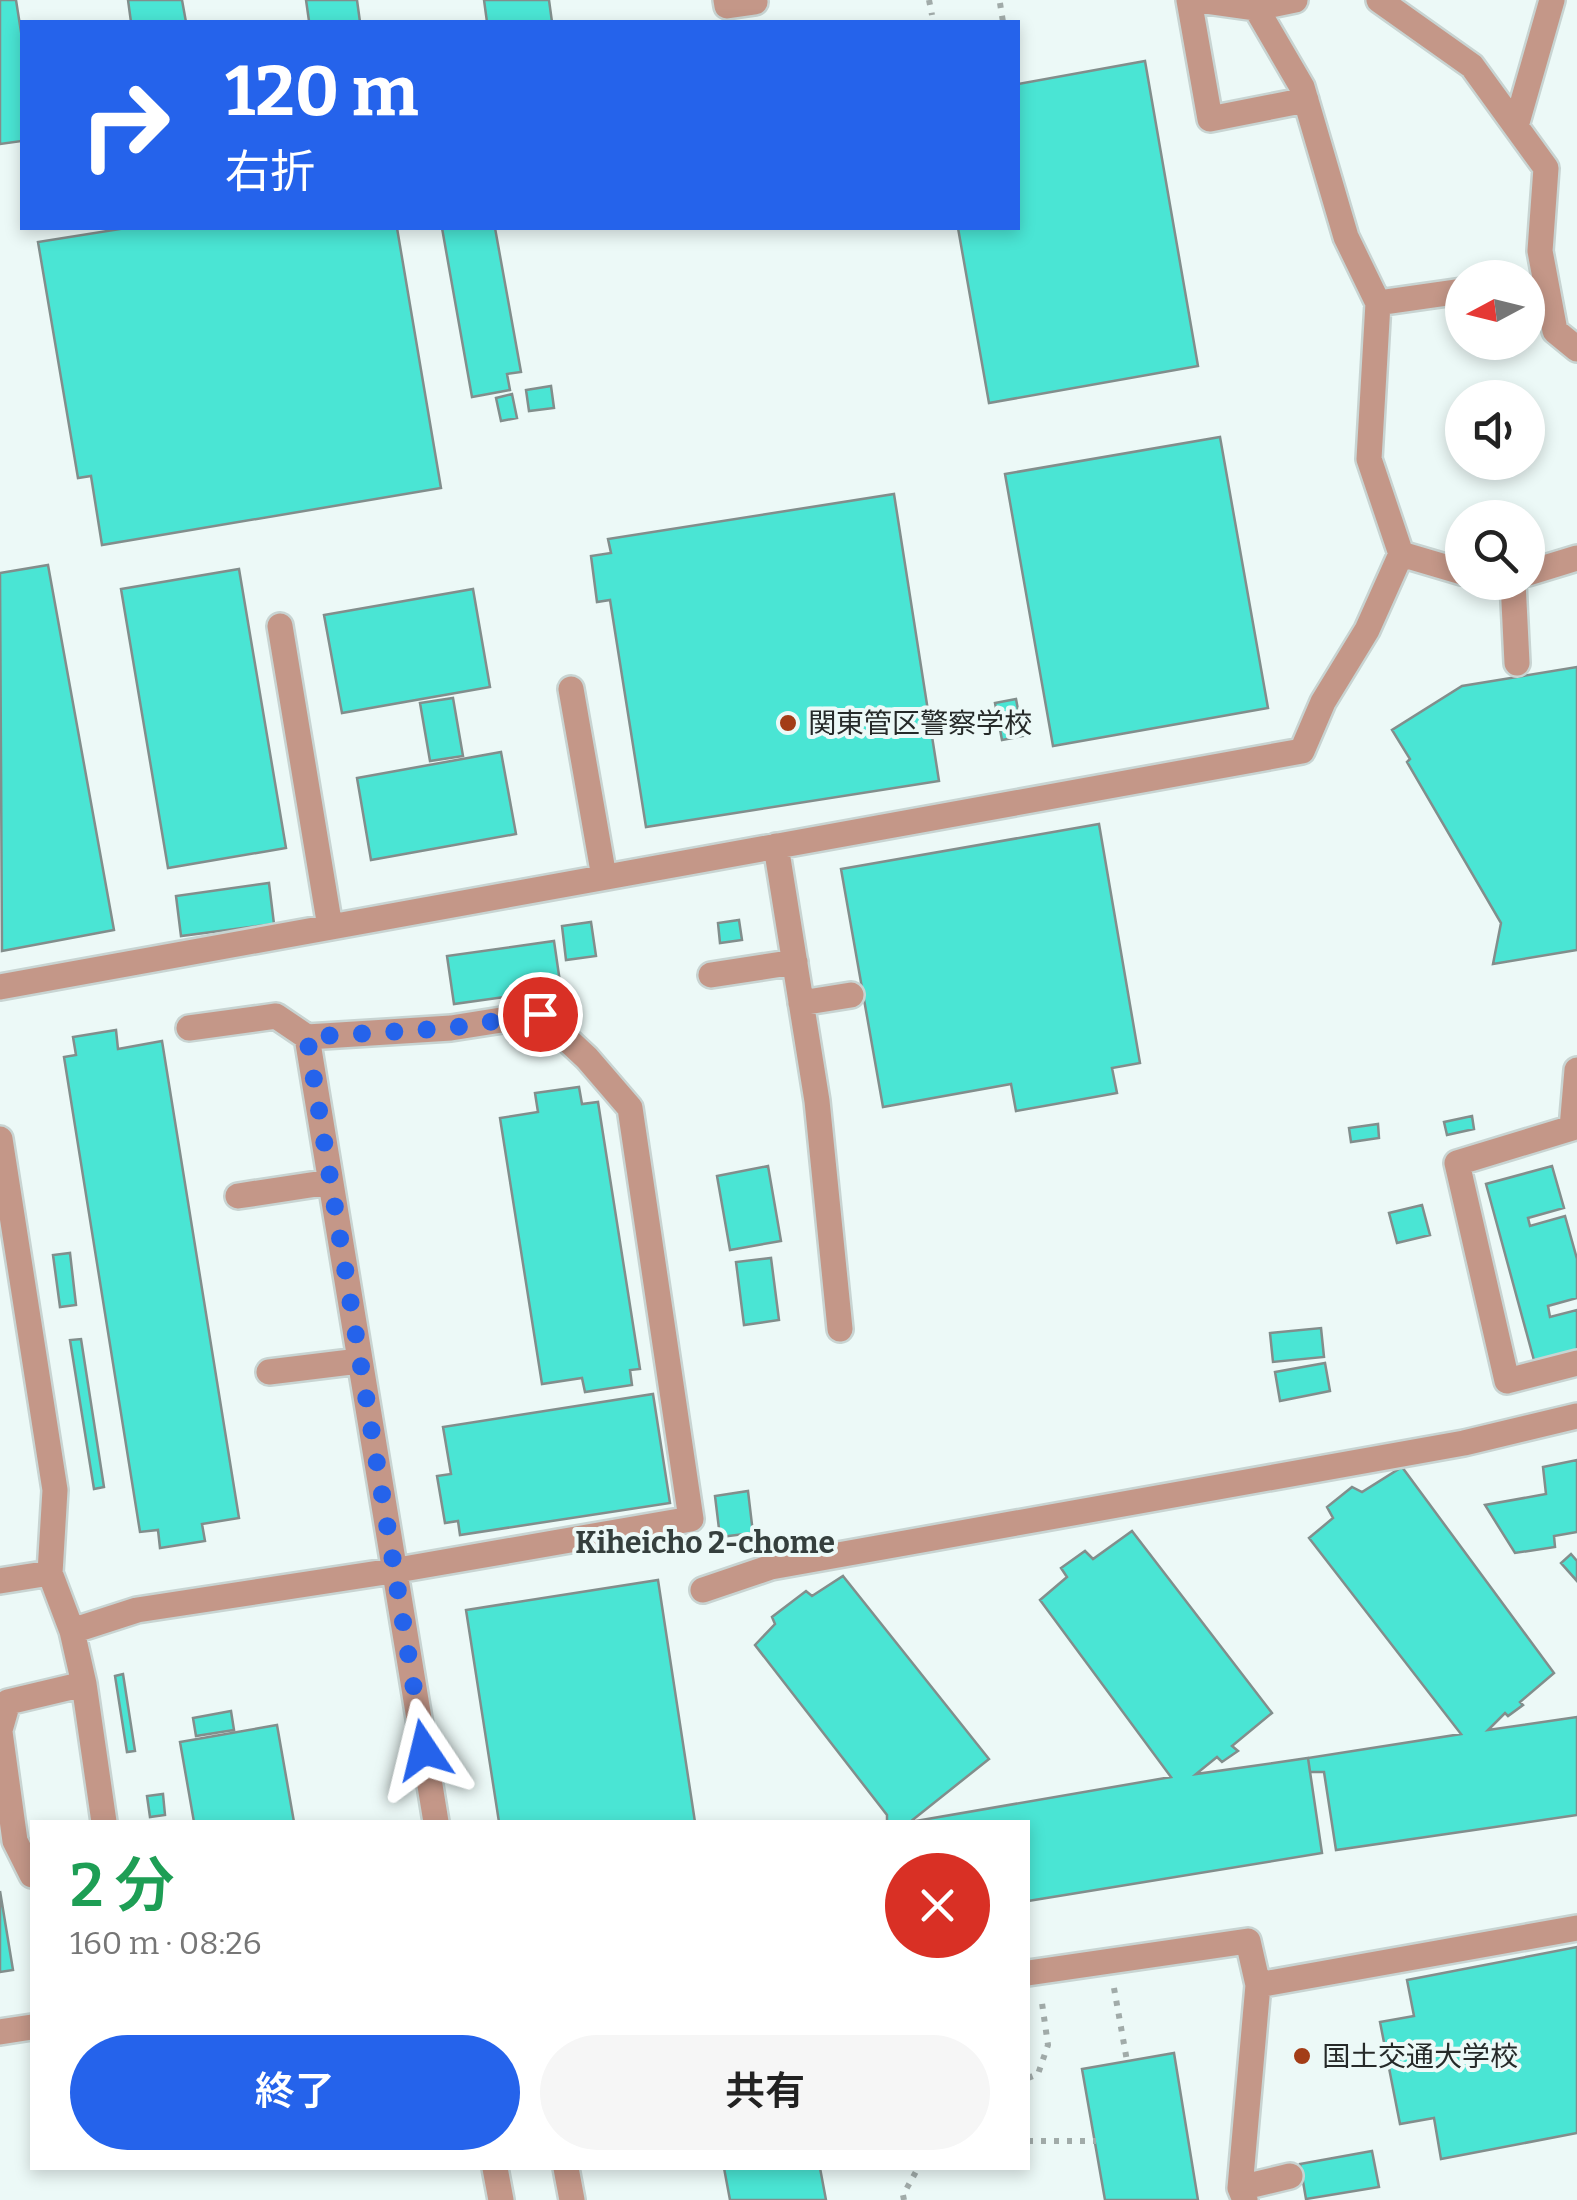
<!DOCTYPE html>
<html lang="ja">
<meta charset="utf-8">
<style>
body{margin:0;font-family:Bitter,"Noto Sans JP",serif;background:#f6f6f6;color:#222;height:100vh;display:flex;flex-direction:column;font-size:38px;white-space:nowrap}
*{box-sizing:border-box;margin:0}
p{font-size:32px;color:#767676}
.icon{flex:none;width:55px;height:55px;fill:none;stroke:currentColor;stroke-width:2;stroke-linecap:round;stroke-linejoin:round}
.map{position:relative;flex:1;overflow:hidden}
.panel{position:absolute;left:30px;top:1820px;width:1000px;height:350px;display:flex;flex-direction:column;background:#fff;border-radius:0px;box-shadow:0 5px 15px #0003}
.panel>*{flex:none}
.banner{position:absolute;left:20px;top:20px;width:1000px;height:210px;border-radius:0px;box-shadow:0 5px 15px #0003;background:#2563eb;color:#fff;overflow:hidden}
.needle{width:65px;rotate:263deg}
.tools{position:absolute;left:1445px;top:260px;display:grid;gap:20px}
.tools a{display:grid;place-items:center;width:100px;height:100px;border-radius:50%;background:#fff;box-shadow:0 5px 15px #0003;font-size:50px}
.pin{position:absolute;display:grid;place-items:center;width:85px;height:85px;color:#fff;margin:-42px;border:5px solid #fff;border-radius:50%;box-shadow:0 2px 10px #0007}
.me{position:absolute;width:110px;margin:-55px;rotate:350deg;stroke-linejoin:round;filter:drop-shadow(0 0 8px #0008)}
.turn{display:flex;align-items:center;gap:35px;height:210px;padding:0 40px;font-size:45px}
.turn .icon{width:130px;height:130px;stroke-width:2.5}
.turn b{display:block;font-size:70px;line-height:85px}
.round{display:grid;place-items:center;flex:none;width:105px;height:105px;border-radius:52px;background:#f6f6f6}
.headline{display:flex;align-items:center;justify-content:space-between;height:170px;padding:0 40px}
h1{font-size:60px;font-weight:600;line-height:75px;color:#1e9e55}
.cta{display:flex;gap:20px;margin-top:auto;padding:20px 40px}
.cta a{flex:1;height:115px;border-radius:60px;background:#2563eb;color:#fff;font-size:40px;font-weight:600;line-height:115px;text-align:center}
.cta a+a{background:#f6f6f6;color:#222}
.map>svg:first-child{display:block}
.building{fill:#4ae5d4;stroke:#828e8c;stroke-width:2.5}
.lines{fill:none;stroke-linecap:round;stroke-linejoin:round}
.minor-casing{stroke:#c8d4d2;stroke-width:30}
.path{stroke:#a1aba9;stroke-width:6;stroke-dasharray:5 8;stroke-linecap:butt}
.minor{stroke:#c49788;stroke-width:25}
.route{stroke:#2563eb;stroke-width:18;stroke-dasharray:0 32.4}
.poi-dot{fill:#a33d17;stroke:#ecf9f7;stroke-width:4}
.labels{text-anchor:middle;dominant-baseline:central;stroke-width:8;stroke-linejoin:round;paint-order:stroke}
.poi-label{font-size:28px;fill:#262a29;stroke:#ecf9f7;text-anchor:start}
.neighbourhood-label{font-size:30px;font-weight:bold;fill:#353f3d;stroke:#ecf9f7}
</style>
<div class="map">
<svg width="1577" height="2200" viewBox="0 0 1577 2200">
<rect width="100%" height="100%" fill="#ecf9f7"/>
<path class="building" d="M0,0h16l6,38v103l-22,3z
M128,0h54l4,22h-55z
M306,0h51l3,22h-60l9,-1z
M484,0h65l3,22h-65z
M1145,61l53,305 -209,37 -31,-175h60v-144z
M126,228h271l44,260 -339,57 -11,-69 -13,2 -40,-236z
M442,228h53l26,144 -14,2 3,16 -38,7z
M551,386l3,22 -25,3 -3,-21z
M512,394l5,24 -16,3 -5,-23z
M1220,437l48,271 -215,38 -48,-272z
M894,494l45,287 -293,46 -36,-227 -13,2 -6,-46 20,-3 -3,-14z
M48,565l66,365 -112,21 -2,-378z
M239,569l47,279 -118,20 -47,-279z
M473,589l17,98 -148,26 -18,-98z
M1577,667v283l-84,14 8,-41 -94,-161 3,-3 -18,-29 70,-44z
M453,698l10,58 -33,5 -10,-58z
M1016,699l7,37 -21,4 -7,-37z
M501,752l15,82 -145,26 -14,-82z
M1099,824l41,239 -28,5 5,25 -101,18 -5,-27 -128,23 -42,-238z
M269,883l5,41 -93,12 -5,-40z
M739,920l3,20 -22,3 -2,-20z
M591,922l5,34 -30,4 -4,-34z
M554,941l7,48 -107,15 -7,-48z
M116,1030l2,19 44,-8 77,477 -37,6 3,17 -45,7 -2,-18 -18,2 -76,-475 12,-2 -3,-18z
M579,1087l3,17 16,-2 42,267 -10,1 2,15 -47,7 -3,-14 -40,6 -42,-266 38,-6 -3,-19z
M1472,1116l2,13 -27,6 -3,-13z
M1378,1124l1,14 -28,4 -2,-14z
M768,1166l13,75 -51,9 -13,-74z
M1552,1166l12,42 -36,10 2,8 35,-10 12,43v39l-29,8 2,11 27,-7v42l-42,12 -49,-180z
M1422,1205l8,30 -33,8 -8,-30z
M70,1253l6,52 -16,2 -7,-52z
M771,1258l8,62 -35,5 -8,-63z
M1321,1328l3,29 -51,5 -3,-29z
M81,1339l23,148 -10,2 -24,-149z
M1325,1363l5,28 -50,10 -5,-29z
M653,1394l17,109 -210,32 -2,-14 -13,2 -8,-47 14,-2 -8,-47z
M1577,1460v72l-23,4 1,11 -40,6 -30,-48 61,-11 -3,-27z
M1402,1467l152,206 -34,29 3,3 -15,11 -3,-3 -17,17 89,-13v98l-241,35 -12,-78h-14l-2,-14 153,-24 -152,-196 24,-20 -6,-11 25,-20 10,5z
M748,1491l5,42 -33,4 -5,-41z
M1132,1531l140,182 -40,33 6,5 -16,11 -5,-5 -21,17 112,-16 14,95 -294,48v-79h-118l261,-45 -131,-177 27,-23 -6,-9 24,-17 8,8z
M1571,1554l6,7v20l-16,-18z
M843,1576l146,183 -79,63h-23v-7l-132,-170 20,-21 -3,-7 34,-26 6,5z
M658,1580l37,242h-196l-33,-212z
M123,1674l12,77 -8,1 -12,-76z
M231,1711l3,19 -38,6 -3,-18z
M277,1725l17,97h-100l-14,-80z
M163,1794l2,21 -15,2 -3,-21z
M0,1891l13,79 -13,2z
M1577,1947v186l-136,26 -7,-41 -34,6 -20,-102 34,-6 -7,-36z
M1174,2053l24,147h-93l-23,-131z
M1372,2151l7,36 -73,12 -6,-35z
M724,2168h96l6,32h-96z"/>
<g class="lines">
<g class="minor-casing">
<path id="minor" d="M726,0l1,6 28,-4
M1189,0l21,119 96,-19
M1199,0l57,8 39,-8
M1379,0l93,66 74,102 -6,83 15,80 22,18
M1256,8l46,79 44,150 32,66
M1516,126l36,-126
M1462,291l-84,12 -9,156 32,95 61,18
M1528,573l49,-15
M1513,582l4,81
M280,626l50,301
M571,689l33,188
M776,846l41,255 23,228
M711,975l84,-13
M0,987l1302,-236 21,-49 44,-72 34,-76
M801,1003l50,-8
M307,1037l129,785
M1577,1070l-5,58 -115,35 50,218 70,-18
M0,1139l55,351 -5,83 22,58 12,53 20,138
M238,1196l92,-14
M269,1372l90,-11
M0,1581l50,-8
M703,1590l68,-23 693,-124 113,-27
M72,1631l65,-21 255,-39 299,-52 -61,-411 -43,-50 -47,-44 -89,14 -144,9 -31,-21 -87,12
M0,1730l8,-28 76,-18
M0,1732l15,109 17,34
M1028,1973l220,-32 10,44 -18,203 5,12
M1258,1985l319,-57
M0,2032l32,-5
M495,2168l6,32
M566,2168l6,32
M1240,2188l50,-12"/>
</g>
<path class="path" d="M929,0l3,15
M1000,3l3,19
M1114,1988l13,73
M1028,2078l10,-4 10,-29 -6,-42
M1028,2141h68
M904,2200l-1,-5 15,-27"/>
<use href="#minor" class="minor"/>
</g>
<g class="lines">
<path class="route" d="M424,1750l-117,-713 144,-9 89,-14"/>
</g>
<g class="poi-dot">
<circle cx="788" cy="723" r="10"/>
<circle cx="1302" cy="2056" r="10"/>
</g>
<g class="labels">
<g class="poi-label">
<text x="808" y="723">関東管区警察学校</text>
<text x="1322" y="2056">国土交通大学校</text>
</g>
<g class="neighbourhood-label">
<text x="705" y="1543">Kiheicho 2-chome</text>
</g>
</g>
</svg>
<div class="tools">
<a><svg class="needle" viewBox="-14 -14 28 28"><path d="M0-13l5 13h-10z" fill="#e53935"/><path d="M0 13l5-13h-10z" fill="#767676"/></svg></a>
<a><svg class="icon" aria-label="sound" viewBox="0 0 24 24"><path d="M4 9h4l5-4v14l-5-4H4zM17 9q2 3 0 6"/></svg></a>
<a><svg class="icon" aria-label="search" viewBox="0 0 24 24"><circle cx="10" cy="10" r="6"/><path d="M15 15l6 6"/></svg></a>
</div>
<div class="pin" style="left:540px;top:1014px;background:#d93025"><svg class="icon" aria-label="arrive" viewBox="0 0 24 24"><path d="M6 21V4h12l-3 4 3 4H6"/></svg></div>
<svg class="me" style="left:424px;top:1750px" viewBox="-20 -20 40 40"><path d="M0-17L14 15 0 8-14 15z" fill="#2563eb" stroke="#fff" stroke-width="4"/></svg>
<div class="banner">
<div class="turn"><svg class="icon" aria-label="right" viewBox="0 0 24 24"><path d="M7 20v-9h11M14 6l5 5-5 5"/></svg><div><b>120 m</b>右折</div></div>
</div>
<section class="panel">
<div class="headline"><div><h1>2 分</h1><p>160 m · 08:26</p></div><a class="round" style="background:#d93025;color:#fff"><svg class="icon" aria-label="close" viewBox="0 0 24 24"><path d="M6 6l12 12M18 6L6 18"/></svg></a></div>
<div class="cta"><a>終了</a><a>共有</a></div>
</section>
</div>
